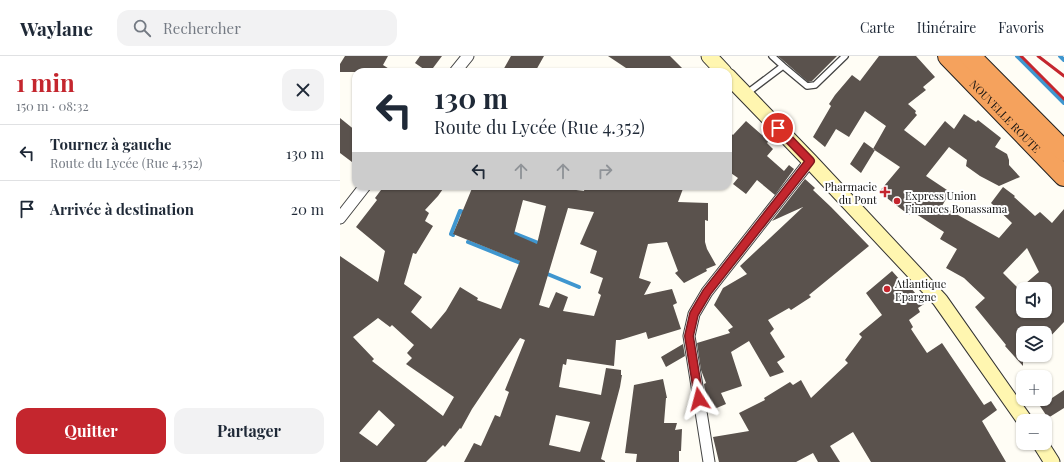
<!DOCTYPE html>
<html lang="fr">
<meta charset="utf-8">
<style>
body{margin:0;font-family:"Playfair Display",serif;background:#f2f2f3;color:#1f2937;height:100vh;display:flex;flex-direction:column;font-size:15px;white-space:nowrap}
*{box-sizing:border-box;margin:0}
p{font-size:13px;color:#747a83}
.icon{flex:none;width:22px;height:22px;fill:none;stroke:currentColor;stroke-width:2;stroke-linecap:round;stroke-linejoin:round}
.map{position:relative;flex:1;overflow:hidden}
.drawer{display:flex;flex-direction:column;background:#fff;width:340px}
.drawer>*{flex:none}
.banner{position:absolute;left:12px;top:12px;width:380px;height:122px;border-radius:12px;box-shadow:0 1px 3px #0004;background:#fff;color:#1f2937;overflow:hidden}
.buttons{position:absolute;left:676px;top:226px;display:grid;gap:8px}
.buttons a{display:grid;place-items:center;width:36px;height:36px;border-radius:8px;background:#fff;box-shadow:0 1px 3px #0004;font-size:20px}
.pin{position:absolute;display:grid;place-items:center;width:34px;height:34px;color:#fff;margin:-17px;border:2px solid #fff;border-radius:50%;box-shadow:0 1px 4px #0007}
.me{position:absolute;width:44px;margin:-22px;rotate:351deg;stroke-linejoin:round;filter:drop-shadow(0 0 3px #0008)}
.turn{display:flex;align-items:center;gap:14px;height:84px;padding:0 16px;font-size:18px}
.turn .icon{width:52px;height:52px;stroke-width:2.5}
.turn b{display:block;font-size:28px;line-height:34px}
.lanes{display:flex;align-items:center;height:38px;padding:0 16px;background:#0003;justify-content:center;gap:20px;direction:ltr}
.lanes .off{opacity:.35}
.round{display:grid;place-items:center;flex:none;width:42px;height:42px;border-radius:12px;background:#f2f2f3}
.headline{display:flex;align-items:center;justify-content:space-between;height:68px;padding:0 16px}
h1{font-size:24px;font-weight:700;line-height:30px;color:#c4262e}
.button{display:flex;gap:8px;margin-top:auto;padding:8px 16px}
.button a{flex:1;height:46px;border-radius:12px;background:#c4262e;color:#fff;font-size:16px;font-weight:700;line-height:46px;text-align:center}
.button a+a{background:#f2f2f3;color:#1f2937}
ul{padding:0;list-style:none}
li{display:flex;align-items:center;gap:12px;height:56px;padding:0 16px;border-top:1px solid #e0e1e3}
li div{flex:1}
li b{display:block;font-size:15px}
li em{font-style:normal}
header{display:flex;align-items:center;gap:24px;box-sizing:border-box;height:56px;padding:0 20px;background:#fff;border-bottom:1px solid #e0e1e3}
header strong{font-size:19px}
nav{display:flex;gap:22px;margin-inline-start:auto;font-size:14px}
.search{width:280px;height:36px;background:#f2f2f3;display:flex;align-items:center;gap:10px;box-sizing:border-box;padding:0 14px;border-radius:12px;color:#747a83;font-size:15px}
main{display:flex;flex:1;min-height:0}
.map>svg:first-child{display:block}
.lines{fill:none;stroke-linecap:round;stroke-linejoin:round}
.stream{stroke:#3f96cf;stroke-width:4}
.building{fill:#5a524d;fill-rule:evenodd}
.lane-casing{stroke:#444;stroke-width:8}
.street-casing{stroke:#444;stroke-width:13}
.secondary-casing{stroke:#333;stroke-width:17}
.highway-casing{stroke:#222;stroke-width:22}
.lane{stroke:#fff;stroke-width:5.5}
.street{stroke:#fff;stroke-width:11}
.secondary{stroke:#fff6b0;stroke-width:15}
.highway{stroke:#f5a25d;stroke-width:20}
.rail{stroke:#c4262e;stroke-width:3}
.route-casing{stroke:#7f191e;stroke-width:10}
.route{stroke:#c4262e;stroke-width:7}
.poi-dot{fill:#c4262e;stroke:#fff;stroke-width:1.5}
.labels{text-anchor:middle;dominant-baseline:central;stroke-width:4;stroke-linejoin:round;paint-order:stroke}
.street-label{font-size:11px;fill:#111;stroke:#fff}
.poi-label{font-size:11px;fill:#111;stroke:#fff;text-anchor:start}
</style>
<header>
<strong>Waylane</strong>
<div class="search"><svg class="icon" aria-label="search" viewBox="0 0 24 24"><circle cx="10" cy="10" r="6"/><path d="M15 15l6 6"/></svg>Rechercher</div>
<nav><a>Carte</a><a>Itinéraire</a><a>Favoris</a></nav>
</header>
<main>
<section class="drawer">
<div class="headline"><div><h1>1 min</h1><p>150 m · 08:32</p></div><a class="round"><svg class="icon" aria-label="close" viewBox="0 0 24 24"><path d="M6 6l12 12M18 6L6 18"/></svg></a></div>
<ul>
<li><svg class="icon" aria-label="left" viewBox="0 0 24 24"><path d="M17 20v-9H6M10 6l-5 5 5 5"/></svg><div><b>Tournez à gauche</b><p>Route du Lycée (Rue 4.352)</p></div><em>130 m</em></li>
<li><svg class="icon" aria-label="arrive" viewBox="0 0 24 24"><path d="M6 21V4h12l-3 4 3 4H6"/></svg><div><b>Arrivée à destination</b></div><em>20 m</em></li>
</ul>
<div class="button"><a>Quitter</a><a>Partager</a></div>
</section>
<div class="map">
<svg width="724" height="406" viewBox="0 0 724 406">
<rect width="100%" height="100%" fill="#fffdf5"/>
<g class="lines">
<path class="stream" d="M677,0l47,47
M720,0l4,4
M171,176l30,12
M113,179l-2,-1 9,-23 6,2
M128,186l55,22
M205,217l34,14"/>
</g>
<path class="building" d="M5,0h43l-5,9 11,7h-54v-8z
M80,0h22l-12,16h-2l-13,-9z
M171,0h33l-9,16h-33z
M268,0h62l16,16h-54z
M438,0h59l-25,25 -4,1z
M539,0h37l19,21 -12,10 3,3 -18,14 8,7 -1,2 2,2 -13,15 21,16 20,-25 9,8 10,-15 12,8 2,-2 23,18 -6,9 12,7 2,6v5l11,12 -21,9 -19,-10 -14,-10 1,-6 -18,-13 -23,29 24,16 -8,14 57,32 13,-15 -21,-20 12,-16 12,9 -1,1 21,19 5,-4 12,11 12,-14v113l-19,20v-9h-22v33l-18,-20 1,-1 -31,-38 10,-9 -21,-20 -18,-10 11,-19 -17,-10 4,-7 -31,-20 -4,3 -30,-23 21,-25 -27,-18 13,-23 -21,-15 -16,26 -13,-8 -11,18 -12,-10 18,-31 -2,-2 6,-9 17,-20 8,6zM687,192l12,24 -20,17 -16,-16zM679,233h26v22h-22v-18z
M0,62l16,13v34l-16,-12z
M406,65l23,20 -2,2 6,6 -6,7 17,15 5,-6 5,4 -19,26 -18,-15 -11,14 -13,-10 5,-6 -10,-7v-40l5,4z
M524,86l11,8 -14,23 -11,-9z
M465,123l10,9 -2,2 18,17 38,39 -60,49 2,2 -20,13 -2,-2 -21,12 6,9 -4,4 15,24 -8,5 7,10 -14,5 -21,-36 -18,11 11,34 -21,7 5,11 -14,6 -7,-16 -1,-10 2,-1 -5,-13 -4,-27 33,-10 -2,-3 5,-3 -19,-22 9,-17 24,-14 -7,-8 63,-59 -31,14z
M44,130h61l-7,10 -13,14 4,3 -4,8 8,5 -17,28 -3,-1 -9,31 18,13 -11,15 20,17 15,-18 14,-24 18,11 -1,2 24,9 19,-48 -67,-27 20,-48h67l13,3v-2l31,4 1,-5h99l-6,16 30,1v18l-3,-1v22l2,7 9,16 -10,4 1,2 -23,12 -9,-10 3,-2 -11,-29 -19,2 -9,34 12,4 -7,13 28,-6 5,14 -4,2 8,24 -33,10 -2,-7 -26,8h-4l-2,26 -47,-7 -1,6 -3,-1 -4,23 42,8 5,-27 15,2v5h1l-2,12 -19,72 4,2v1h-141l10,-19 7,3 14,-31 5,2 9,-25 -4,-2 20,-50 -5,-2 -48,71 -11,20 -1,-1 -15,19 -2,-2 -17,17h-86v-206l38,26 7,-31 -29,-24 21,-27 -2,-2zM183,144l23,6 -9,38 -23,-10zM228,152l26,4 -14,32 17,7 -7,22 13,5 -5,15 3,2 -7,21 -31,-5 5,-14 -12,-5 -7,16 -10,-3zM38,262l12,9 2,-2 22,20 -7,8 5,5 -6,6 48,33 -11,19 -71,-55 2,-2 -21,-22zM39,354l16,15 -18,21 -18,-13zM216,359l34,7 -10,30 -31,-7z
M552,215l17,19 2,-2 13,16 -6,4 2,4 -11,8 4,7 -2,2 16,24 15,-10 42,62 7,-4 6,9 -15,11 24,41h-135l-18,-30 -23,14 10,16h-22l-5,-9 -17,9h-77l-6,-25 36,-6 -10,-18 26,-13 -1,-2 26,-16 3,3 8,-5 10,18 37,-35 -3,-3 17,-23 -3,-3 23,-19 -16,-22z
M343,288l2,12 -19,11 -5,-10z
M323,323l4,19h-1l-2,25h13l-2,7 7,-1 -1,22h-2v11h-43l1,-8 -12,-1 9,-68z
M724,334v18l-16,10 -8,-12z"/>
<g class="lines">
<g class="lane-casing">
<path id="lane" d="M432,0l11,10
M406,38l37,-28 24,20 8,-1 30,-29"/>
</g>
<g class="street-casing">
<path id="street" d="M115,16l13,-16
M0,162l25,-32
M369,406l-20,-126 5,-22 13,-22 103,-131"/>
</g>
<g class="secondary-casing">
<path id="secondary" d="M369,0l15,16
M388,20l82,85 130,139 85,121
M700,387l12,19"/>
</g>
<g class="highway-casing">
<g id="highway">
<path id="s1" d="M608,0l116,120"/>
<path d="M630,0l94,95"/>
</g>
</g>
<use href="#lane" class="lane"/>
<use href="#street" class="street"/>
<use href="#secondary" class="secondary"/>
<use href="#highway" class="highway"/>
<path class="rail" d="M681,0l43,43
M698,0l26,20"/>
</g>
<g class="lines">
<g class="route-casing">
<path id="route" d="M359,343l-10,-63 5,-22 13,-22 103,-131 -32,-33"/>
</g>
<use href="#route" class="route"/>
</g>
<g class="poi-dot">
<path d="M543 130h4v4h4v4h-4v4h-4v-4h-4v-4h4z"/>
<circle cx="557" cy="145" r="4"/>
<circle cx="547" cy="233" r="4"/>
</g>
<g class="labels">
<g class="street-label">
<text stroke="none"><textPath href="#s1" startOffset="83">NOUVELLE ROUTE</textPath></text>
</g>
<g class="poi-label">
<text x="537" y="130" text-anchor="end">Pharmacie<tspan x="537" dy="13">du Pont</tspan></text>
<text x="565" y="139">Express Union<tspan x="565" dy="13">Finances Bonassama</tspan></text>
<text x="555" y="227">Atlantique<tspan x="555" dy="13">Epargne</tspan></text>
</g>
</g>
</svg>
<div class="buttons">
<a><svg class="icon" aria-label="sound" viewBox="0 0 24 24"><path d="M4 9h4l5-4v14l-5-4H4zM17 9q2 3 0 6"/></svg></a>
<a><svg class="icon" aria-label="layers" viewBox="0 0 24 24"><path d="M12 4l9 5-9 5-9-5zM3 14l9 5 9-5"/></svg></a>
<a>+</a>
<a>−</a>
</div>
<div class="pin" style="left:438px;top:72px;background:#d93025"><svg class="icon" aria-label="arrive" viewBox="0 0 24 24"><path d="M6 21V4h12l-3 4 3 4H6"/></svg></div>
<svg class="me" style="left:359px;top:343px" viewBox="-20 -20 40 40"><path d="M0-17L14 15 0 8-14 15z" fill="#c4262e" stroke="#fff" stroke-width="4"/></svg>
<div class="banner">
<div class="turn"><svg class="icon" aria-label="left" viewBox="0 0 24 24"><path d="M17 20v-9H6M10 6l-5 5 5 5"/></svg><div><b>130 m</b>Route du Lycée (Rue 4.352)</div></div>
<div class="lanes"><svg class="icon" aria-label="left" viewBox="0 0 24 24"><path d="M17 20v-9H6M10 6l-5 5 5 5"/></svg><svg class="icon off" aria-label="ahead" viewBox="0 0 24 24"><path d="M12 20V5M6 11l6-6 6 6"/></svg><svg class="icon off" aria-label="ahead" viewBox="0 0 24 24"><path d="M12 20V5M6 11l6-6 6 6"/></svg><svg class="icon off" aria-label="right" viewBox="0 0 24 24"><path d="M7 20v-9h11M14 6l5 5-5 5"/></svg></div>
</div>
</div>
</main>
